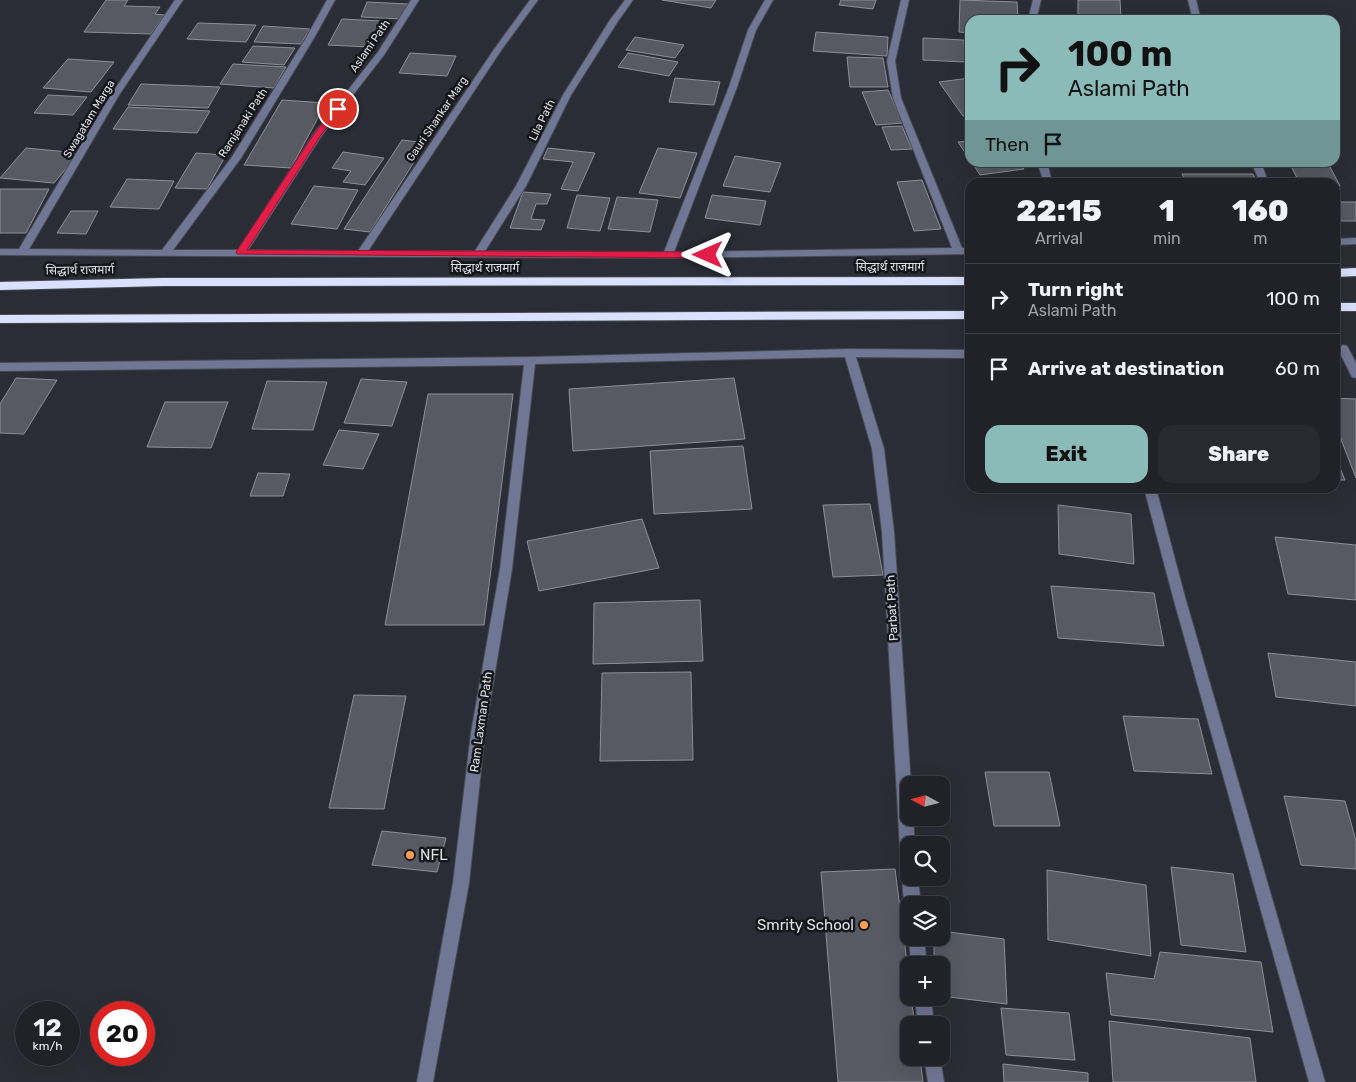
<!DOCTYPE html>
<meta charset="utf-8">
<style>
body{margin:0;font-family:Rubik,"Noto Sans Devanagari",sans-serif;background:#282a30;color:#f1f3f6;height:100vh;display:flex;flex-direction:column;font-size:19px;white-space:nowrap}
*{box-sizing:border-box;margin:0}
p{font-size:16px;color:#a2a4a8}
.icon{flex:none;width:28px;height:28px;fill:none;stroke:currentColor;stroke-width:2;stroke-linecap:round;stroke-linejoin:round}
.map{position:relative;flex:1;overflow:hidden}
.details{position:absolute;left:965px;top:178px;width:375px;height:315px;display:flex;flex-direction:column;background:#202228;border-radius:15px;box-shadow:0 5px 20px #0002,0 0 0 1px #3d3f45}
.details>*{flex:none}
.hud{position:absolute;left:965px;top:15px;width:375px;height:152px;border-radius:15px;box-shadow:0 5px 20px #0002,0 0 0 1px #3d3f45;background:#8bbbb9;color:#111;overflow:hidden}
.needle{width:32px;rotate:277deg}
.fabs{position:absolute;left:900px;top:776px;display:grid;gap:10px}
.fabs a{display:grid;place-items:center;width:50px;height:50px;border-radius:10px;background:#202228;box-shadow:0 5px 20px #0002,0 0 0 1px #3d3f45;font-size:25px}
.speed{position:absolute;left:15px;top:1001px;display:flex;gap:10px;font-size:25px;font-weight:700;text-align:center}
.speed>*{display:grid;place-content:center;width:65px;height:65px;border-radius:50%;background:#202228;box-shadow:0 5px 20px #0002,0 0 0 1px #3d3f45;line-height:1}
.speed small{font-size:12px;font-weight:400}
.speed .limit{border:8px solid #d22;background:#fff;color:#111}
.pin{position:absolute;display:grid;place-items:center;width:42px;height:42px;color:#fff;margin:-21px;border:2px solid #fff;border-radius:50%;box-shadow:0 1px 5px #0007}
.me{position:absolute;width:55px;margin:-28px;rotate:270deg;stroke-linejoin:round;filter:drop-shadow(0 0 4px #0008)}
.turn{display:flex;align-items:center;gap:18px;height:105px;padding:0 20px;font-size:22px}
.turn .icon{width:65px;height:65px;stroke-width:2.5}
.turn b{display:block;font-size:35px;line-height:42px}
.then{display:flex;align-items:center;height:48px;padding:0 20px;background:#0003;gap:10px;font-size:19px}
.eta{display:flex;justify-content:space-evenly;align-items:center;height:85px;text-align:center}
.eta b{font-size:30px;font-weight:800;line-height:35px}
.primary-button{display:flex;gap:10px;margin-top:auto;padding:10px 20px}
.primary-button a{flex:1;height:58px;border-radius:15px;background:#8bbbb9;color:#111;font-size:20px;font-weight:800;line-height:58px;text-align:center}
.primary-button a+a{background:#282a30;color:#f1f3f6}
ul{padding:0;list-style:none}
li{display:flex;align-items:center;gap:15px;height:70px;padding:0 20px;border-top:1px solid #3d3f45}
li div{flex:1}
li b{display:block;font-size:19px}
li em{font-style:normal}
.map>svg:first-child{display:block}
.building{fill:#575963;stroke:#8c8f99}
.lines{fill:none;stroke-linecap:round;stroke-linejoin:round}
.minor-casing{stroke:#484a52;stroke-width:2}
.highway-casing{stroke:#484a52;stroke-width:2}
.minor{fill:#707795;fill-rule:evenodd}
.highway{fill:#d9e1ff;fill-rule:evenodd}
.route{fill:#e11d48;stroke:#92132f}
.poi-dot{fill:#fb9e50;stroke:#151619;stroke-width:2}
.labels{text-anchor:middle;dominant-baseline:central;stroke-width:5;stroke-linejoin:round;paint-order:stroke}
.far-street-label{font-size:11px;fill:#e0e1e7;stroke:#151619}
.street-label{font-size:12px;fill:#e0e1e7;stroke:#151619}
.near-poi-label{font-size:15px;fill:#e0e1e7;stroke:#151619;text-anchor:start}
</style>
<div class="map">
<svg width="1356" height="1082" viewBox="0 0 1356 1082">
<rect width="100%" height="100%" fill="#2b2d36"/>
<path class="building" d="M106,0h22l-4,6 36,1 -5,7 9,1 -13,19 -67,-2z
M662,0h54l-5,8z
M841,0h35l-3,9 -34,-4z
M960,0l57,2 1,18h-48v13l-11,-1z
M1078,0h42l1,19 -43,-4z
M367,2l41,2 -6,15 -41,-2z
M342,19l40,2 -13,26 -41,-2z
M198,23l58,2 -10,17 -59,-3z
M263,26l47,3 -9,15 -47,-2z
M816,32l72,5 -1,19 -74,-5z
M635,37l49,8 -9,13 -49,-8z
M923,38l41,2 1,22 -42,-2z
M253,46l42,2 -11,17 -42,-3z
M410,53l46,3 -9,20 -48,-3z
M628,53l50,9 -9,14 -51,-9z
M847,57l36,1 5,29h-38z
M68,59l46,3 -23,30 -48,-4z
M233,64l53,3 -12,21 -54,-4z
M675,78l45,4 -6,23 -45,-3z
M970,78v37l-7,1 -24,-34z
M141,84l79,3 -12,21 -80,-3z
M888,90l15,33 -27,2 -14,-33z
M48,95l39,2 -14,18 -39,-2z
M282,100l44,3 -35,65 -47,-3z
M128,107l82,4 -13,22 -84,-4z
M902,126l10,23 -21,1 -9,-23z
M402,140l24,3 -56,89 -26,-3z
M970,141v19l-12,-18z
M26,148l53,5 -25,30 -54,-5z
M548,148l47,5 -17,38 -17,-2 12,-27 -30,-3z
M658,148l39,5 -17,45 -41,-5z
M343,152l41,6 -19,27 -22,-3 8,-11 -19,-3z
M196,153l30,2 -19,34 -32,-1z
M735,156l46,7 -11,29 -47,-6z
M972,162h47l5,7 -44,6z
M1290,164l39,1 11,21 -5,-1v-3h-36z
M1182,174h71l4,8h-71z
M127,179l47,2 -15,28 -49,-2z
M922,180l19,49 -27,2 -17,-49z
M314,186l44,4 -21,39 -46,-5z
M0,189h49l-23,44h-26z
M523,192l28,2 -4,10h-11l-5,15 14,1 -4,10 -31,-2z
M577,195l33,3 -10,33 -33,-3z
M712,195l54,6 -6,24 -55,-7z
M617,197l41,3 -8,32 -42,-3z
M1335,202h21v19h-16l-5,-9z
M71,211h27l-12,23 -29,-1z
M16,378l41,2 -33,54 -24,-1v-29z
M734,378l11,61 -172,12 -4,-62z
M361,379l46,3 -15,44 -48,-3z
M267,381l60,1 -14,48 -61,-1z
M428,394h85l-29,231h-99z
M1335,398l21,1v79l-21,-54z
M165,402h63l-17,46 -64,-1z
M339,430l40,4 -16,35 -40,-4z
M743,446l9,63 -98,5 -4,-63z
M1335,456l10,24h-10z
M258,473l32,1 -7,22h-33z
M870,504l13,71 -50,2 -10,-72z
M1058,505l73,9 3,50 -75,-10z
M642,519l17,49 -120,23 -12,-50z
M1275,537l81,8v55l-68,-6z
M1051,586l103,7 10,53 -106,-8z
M700,600l3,61 -110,3 1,-61z
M1268,653l88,9v44l-80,-9z
M691,672l2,88 -93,1 2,-88z
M354,695l52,1 -22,113 -55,-1z
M1123,716l75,3 14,55 -78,-3z
M985,772h64l11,54h-66z
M1284,796l61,5 11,40v28l-55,-4z
M382,831l64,7 -9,34 -65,-7z
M1171,867l62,7 13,78 -65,-7z
M895,869l14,109v20h2l4,27h-6v33h11l3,24h-85l-17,-210z
M1047,870l99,15 5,71 -103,-16z
M941,931l63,8 3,65 -66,-8v-31h-7v-27h7z
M1160,952l101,10 12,70 -162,-17 -5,-42 48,6z
M1001,1008l68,5 6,47 -69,-5z
M1109,1021l141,17 6,44h-143z
M1003,1064l85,9v9h-84z"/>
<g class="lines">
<g class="minor-casing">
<path id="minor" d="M175,0h8l-64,95 -90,154 133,1 70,-93 74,-119 21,-38h8l-21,38 -73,120 -68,92h65l77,-118 63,-80 33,-52h8l-35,55 -62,80 -74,115 110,1 137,-203 35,-48h8l-36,49 -134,202h107l41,-65 47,-91 47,-75 15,-20h8l-15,21 -47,74 -45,91 -41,65 179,1 65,-165 19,-57 17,-30h8l-17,30 -19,57 -63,165 278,-4 -59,-150 -6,-37 14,-61h8l-14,61 6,37 61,150h8v6l-302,4 -668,-3v-6h19l92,-154z
M1033,0h8l-5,20h-8z
M1188,0h8l5,20h-8z
M1037,162h10l5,20h-8z
M1251,162h10l7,20h-8z
M1356,238v6l-21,1v-6z
M1343,345l4,1 9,17v15l-4,-1 -14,-28z
M849,349l121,1v8l-114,-1 28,92 10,83 17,253h-2v33h4l2,27h-6v33h9l3,27h-12v5c-6,-7 -9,-29 -3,-37l-5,-6 -19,-335 -10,-83 -27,-92 -310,7 -23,205 -27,164 -16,150 -36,199h-16l36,-199 18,-150 29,-164 24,-204 -524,6v-8l530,-6z
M1144,488h12l29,109 140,485h-16l-136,-485z
M909,937l15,1 3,27h-16z
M915,998h16l3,27h-16z
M924,1058h16l4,24h-16z"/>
</g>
<g class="highway-casing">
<path id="highway" d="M1356,268v8l-21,1v-8z
M970,277v8l-807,1 -163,4v-8l163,-4z
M1335,303h21v8h-21z
M970,311v8l-970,4v-8z"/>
</g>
<use href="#minor" class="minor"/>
<use href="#highway" class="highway"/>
</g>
<path class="route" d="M335,107l7,2 -21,26 -74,115 461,2 5,3 -5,3 -471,-4 -1,-2 78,-118z"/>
<g class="poi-dot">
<circle cx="410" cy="855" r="5"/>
<circle cx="864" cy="925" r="5"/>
</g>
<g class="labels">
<g class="far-street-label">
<text transform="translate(370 46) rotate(-55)">Aslami Path</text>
<text transform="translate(89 119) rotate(-59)">Swagatam Marga</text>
<text transform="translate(437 119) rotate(-56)">Gauri Shankar Marg</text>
<text transform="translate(542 120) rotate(-64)">Lila Path</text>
<text transform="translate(243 123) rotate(-57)">Ramjanaki Path</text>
</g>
<g class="street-label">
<text x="890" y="267">सिद्धार्थ राजमार्ग</text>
<text x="485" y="268">सिद्धार्थ राजमार्ग</text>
<text transform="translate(80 270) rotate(-1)">सिद्धार्थ राजमार्ग</text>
<text transform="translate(892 608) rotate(-93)">Parbat Path</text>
<text transform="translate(481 722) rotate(-82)">Ram Laxman Path</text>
</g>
<g class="near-poi-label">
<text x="420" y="855">NFL</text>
<text x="854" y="925" text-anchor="end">Smrity School</text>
</g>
</g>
</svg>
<div class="fabs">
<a><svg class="needle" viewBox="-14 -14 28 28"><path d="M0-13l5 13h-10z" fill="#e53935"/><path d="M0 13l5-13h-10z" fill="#a2a4a8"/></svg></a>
<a><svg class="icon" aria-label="search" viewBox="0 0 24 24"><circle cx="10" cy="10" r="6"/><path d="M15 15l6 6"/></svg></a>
<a><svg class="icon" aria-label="layers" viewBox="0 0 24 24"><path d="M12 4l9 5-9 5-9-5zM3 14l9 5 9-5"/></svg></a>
<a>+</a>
<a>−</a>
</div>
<div class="speed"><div>12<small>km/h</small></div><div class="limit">20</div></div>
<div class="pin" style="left:338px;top:109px;background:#d93025"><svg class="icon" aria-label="arrive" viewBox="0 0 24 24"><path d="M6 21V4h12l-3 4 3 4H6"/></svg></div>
<svg class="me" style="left:708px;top:255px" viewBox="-20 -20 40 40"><path d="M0-17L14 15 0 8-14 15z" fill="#e11d48" stroke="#fff" stroke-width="4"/></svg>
<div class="hud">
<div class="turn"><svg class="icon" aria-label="right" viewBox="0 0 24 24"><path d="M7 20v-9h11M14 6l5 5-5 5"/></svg><div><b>100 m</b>Aslami Path</div></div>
<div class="then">Then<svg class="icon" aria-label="arrive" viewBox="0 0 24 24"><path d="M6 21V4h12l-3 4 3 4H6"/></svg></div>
</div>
<section class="details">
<div class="eta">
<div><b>22:15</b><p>Arrival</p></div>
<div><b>1</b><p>min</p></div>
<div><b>160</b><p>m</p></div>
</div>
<ul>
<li><svg class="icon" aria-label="right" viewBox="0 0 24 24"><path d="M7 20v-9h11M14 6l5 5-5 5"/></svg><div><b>Turn right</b><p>Aslami Path</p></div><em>100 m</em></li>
<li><svg class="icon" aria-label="arrive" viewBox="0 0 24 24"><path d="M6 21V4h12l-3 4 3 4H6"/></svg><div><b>Arrive at destination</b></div><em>60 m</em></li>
</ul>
<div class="primary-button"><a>Exit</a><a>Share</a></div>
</section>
</div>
